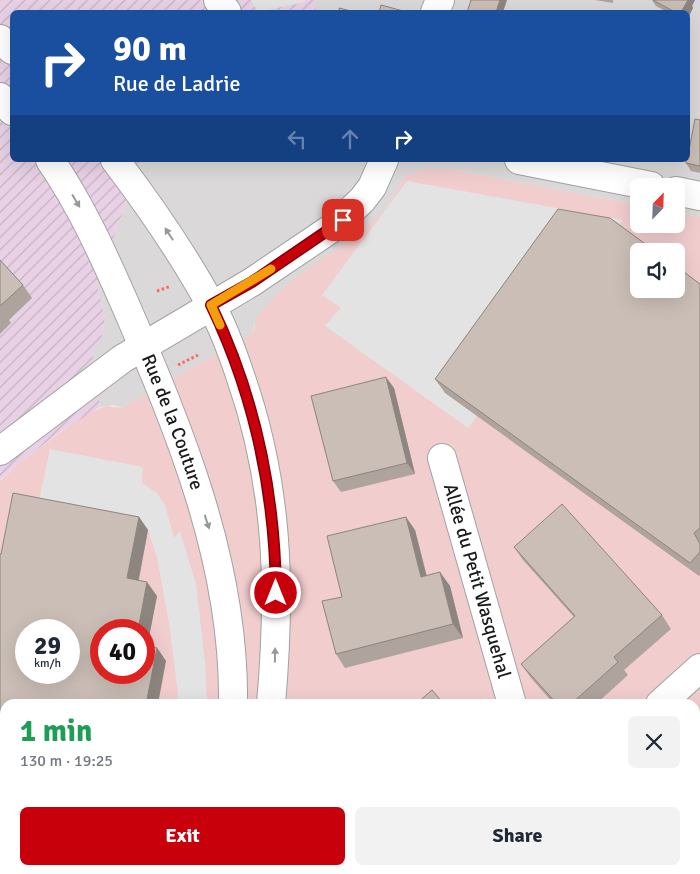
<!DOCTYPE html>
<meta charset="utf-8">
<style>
body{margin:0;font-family:Signika,sans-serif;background:#f2f2f3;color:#1f2937;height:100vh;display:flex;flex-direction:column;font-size:19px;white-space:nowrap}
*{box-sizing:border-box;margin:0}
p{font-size:16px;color:#747a83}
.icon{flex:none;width:28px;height:28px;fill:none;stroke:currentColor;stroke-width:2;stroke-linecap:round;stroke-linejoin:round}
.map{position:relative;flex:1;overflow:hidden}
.sheet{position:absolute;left:0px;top:699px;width:700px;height:176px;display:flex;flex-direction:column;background:#fff;border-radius:15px 15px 0 0;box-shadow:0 5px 20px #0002}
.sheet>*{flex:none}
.hud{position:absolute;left:10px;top:10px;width:680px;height:152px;border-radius:8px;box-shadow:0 5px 20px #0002;background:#1a4fa0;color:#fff;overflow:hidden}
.needle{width:32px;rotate:23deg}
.buttons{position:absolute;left:630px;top:178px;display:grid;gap:10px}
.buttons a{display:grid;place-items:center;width:55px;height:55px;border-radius:8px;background:#fff;box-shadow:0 5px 20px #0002;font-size:25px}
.speed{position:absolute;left:15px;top:619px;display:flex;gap:10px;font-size:25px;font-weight:700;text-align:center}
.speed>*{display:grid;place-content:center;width:65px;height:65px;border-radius:50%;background:#fff;box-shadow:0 5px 20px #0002;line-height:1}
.speed small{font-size:12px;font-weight:400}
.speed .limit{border:8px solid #d22;background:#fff;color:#111}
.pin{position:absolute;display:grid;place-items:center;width:42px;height:42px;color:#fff;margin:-21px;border-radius:10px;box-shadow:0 2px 8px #0006}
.me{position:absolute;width:55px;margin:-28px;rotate:0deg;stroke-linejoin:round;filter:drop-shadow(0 0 4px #0008)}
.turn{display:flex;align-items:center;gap:18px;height:105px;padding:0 20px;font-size:22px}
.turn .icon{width:65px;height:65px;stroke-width:2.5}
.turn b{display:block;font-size:35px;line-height:42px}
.lanes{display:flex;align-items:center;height:48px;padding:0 20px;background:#0003;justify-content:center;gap:25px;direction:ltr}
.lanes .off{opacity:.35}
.round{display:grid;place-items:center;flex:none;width:52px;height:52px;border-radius:8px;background:#f2f2f3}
.summary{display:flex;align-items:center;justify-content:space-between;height:85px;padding:0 20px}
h1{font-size:30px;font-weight:700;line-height:38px;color:#1e9e55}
.cta{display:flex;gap:10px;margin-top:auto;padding:10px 20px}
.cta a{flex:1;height:58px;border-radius:8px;background:#c7000c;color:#fff;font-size:20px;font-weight:700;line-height:58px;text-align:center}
.cta a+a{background:#f2f2f3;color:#1f2937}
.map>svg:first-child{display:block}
.residential{fill:#dad8d8}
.commercial{fill:#f1cdce;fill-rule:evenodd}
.industrial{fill:url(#industrial-furrows)}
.parking{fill:#e3e3e3}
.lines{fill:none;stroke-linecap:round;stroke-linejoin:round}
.minor-casing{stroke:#a2a2a2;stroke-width:30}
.path{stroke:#ff6760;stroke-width:3;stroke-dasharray:2.5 2.5;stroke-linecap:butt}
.minor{stroke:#fff;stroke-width:28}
.wall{fill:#aea39d}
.shaded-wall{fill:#8d857f}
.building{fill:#cabeb6;stroke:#8d857f;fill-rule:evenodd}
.oneway{fill:#989898}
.route-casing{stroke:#810008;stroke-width:12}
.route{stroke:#c7000c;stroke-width:9}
.slow{stroke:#f59e0b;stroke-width:9}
.labels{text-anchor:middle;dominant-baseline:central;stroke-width:5;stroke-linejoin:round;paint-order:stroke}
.street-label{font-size:19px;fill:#1b1b1b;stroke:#fff}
</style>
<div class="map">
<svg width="700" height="874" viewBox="0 0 700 874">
<defs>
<pattern id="industrial-furrows" width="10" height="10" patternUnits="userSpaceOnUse" patternTransform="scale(1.25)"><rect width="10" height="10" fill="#e8d1e5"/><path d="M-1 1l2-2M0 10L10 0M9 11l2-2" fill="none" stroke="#c6b3c4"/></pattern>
</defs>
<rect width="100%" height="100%" fill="#eee8e0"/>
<path class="residential" d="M315,0h385v217l-24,-4v-27h-37v19l-190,-36 -43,7 -21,33 -12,13 -95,71 -24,32 -1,8 -131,75 -8,-3 -14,2 -8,-55 10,-16 3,-18 -8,-32 44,-126h547v-148h-372z"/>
<path class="commercial" d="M423,169h26l190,36v19h37v-11l24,4v657h-700v-393l18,-17 66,-49 22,-9 16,2 131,-75 4,-17 21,-23 18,-16 64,-44 25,-24 21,-33zM639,251h37v38h-37zM26,630h43v42h-43zM101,630h43v42h-43zM5,704h690v166h-690z"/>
<path class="industrial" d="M0,0h315l1,12h-304v148h129l-44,126 8,32 -3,18 -10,16 8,55 -40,25 -42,32 -18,16z"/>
<path class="parking" d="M251,0h54v2l-47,10z
M407,181l216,39 -155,208 -143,-102 16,-18 -19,-13z
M50,449l93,18 -1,16 15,10 8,12 9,33 6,-7 16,53 9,79 2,41h-30l1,-11 -9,-70 -12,-65 -9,-28 -111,-21z
M700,754v47l-5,-6v-37z
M0,825l5,1v44h148l-2,4h-151z"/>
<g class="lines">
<g class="minor-casing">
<g id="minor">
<path d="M218,0l9,12"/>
<path d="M435,12l5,-12"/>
<path d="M0,39l12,11"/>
<path d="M0,97l12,14"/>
<path id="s1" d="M50,160c31,45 53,94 75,144 55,127 110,259 108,400"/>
<path d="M115,160c35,46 68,94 96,145 13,23 22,49 30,73 38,110 40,212 30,326"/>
<path d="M519,160l132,26"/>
<path d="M676,191l24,5"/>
<path d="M0,451l122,-92 130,-77 80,-54 30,-28 10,-13 12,-27"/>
<path id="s2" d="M442,458l70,246"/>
<path d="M660,704l40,-36"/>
<path d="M224,874v-4"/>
<path d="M260,874v-4"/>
<path d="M465,874l4,-4"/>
</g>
</g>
<path class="path" d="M157,291l14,-5
M178,365l20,-10"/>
<use href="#minor" class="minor"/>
</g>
<path class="wall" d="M595,0h18v3z
M652,0h43l-3,6 1,2 -5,4h-21l-11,-6z
M700,120v53l-9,-2 -5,-8z
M0,260l23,25 9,13 -23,22 2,3 -11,11z
M700,284v291l-1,1 -254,-183 -10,-14z
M394,388l21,86 -74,18 -8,-11z
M139,517l9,13 -9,50 18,16 -10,50 10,2 9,13 -161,43v122l-5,-1v-271z
M415,530l12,46 23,10 13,52 -118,30 -9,-14 6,-57z
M514,547l148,68 9,14 -47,41 4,5 -32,29h-42l-23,-26 -10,-14 53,-47 -51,-57z"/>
<path class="shaded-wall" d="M500,0h7l-4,12h-7z
M687,0h8l-3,6 1,2 -5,10v-6h-7z
M386,377l8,11 21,86 -8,-11z
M139,517l9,13 -12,62 -9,-14z
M406,517l9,13 15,61 -9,-14z
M440,572l10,14 13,52 -10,-14z
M147,582l10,14 -12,62 -1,-2v-26h-6z
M157,648l9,13 -8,43h-12z
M375,870h7v4h-7z"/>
<path class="building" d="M471,0h29l-4,12h-29z
M653,0h35l-7,12h-6z
M381,5l26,7h-28z
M339,8l16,4h-15z
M695,119l5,1v46l-14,-3v-3h2v-5z
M558,209l52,9 45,33h-16v38h37v-23l24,18v244l-6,5 6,11v8l-10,11 -255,-184z
M0,260l23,25 -23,21z
M386,377l21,86 -74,18 -22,-85z
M13,493l126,24 -12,61 20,4 -9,48h-37v42h43v-27l13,3 -11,56h-141v110l-5,-1v-259h1zM26,630h43v42h-43z
M562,504l100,111 -48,42 4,5 -47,42h-14l-36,-40 54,-48 -61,-69z
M406,517l15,60 19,-5 13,52 -117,30 -14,-53 20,-4 -15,-61z
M432,690l12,14h-28z
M695,854l5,5v15h-100l-4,-4h99z
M352,870h23v4h-23z"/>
<defs><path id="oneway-solid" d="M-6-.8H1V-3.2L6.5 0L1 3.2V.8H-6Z" transform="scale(1.25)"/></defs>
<g class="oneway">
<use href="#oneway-solid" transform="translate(76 201) rotate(59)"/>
<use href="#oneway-solid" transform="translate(169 234) rotate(-123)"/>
<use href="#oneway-solid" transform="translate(207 522) rotate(72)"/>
<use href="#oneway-solid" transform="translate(275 655) rotate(-89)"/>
</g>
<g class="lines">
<g class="route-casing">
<path id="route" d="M276,593c-1,-101 -21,-197 -65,-288l41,-23 91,-62"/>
</g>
<use href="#route" class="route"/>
<path class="slow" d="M220,325l-9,-20 60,-36"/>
</g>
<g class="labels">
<g class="street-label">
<text stroke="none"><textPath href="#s1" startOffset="290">Rue de la Couture</textPath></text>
<text stroke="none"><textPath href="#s2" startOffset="128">Allée du Petit Wasquehal</textPath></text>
</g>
</g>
</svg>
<div class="buttons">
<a><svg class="needle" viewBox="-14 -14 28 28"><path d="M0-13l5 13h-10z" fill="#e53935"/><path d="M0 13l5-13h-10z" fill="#747a83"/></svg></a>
<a><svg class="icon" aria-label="sound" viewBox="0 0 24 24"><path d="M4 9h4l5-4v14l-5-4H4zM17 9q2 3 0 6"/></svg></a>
</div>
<div class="speed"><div>29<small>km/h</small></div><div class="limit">40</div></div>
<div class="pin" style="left:343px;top:220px;background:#d93025"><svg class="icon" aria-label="arrive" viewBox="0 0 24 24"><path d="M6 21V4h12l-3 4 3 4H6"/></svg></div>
<svg class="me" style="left:276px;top:593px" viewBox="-20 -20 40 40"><circle r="17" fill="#c7000c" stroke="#fff" stroke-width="3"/><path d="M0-11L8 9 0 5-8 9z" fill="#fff"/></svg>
<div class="hud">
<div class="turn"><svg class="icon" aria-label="right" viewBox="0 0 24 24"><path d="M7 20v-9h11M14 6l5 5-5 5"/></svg><div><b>90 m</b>Rue de Ladrie</div></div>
<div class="lanes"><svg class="icon off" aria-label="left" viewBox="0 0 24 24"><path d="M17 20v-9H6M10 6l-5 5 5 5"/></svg><svg class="icon off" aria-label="ahead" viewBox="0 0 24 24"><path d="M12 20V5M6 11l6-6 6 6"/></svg><svg class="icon" aria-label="right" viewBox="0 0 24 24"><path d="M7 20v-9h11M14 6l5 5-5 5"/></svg></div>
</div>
<section class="sheet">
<div class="summary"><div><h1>1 min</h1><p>130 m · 19:25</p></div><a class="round"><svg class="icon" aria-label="close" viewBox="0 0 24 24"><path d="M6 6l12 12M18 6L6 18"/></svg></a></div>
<div class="cta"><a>Exit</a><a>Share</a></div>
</section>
</div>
